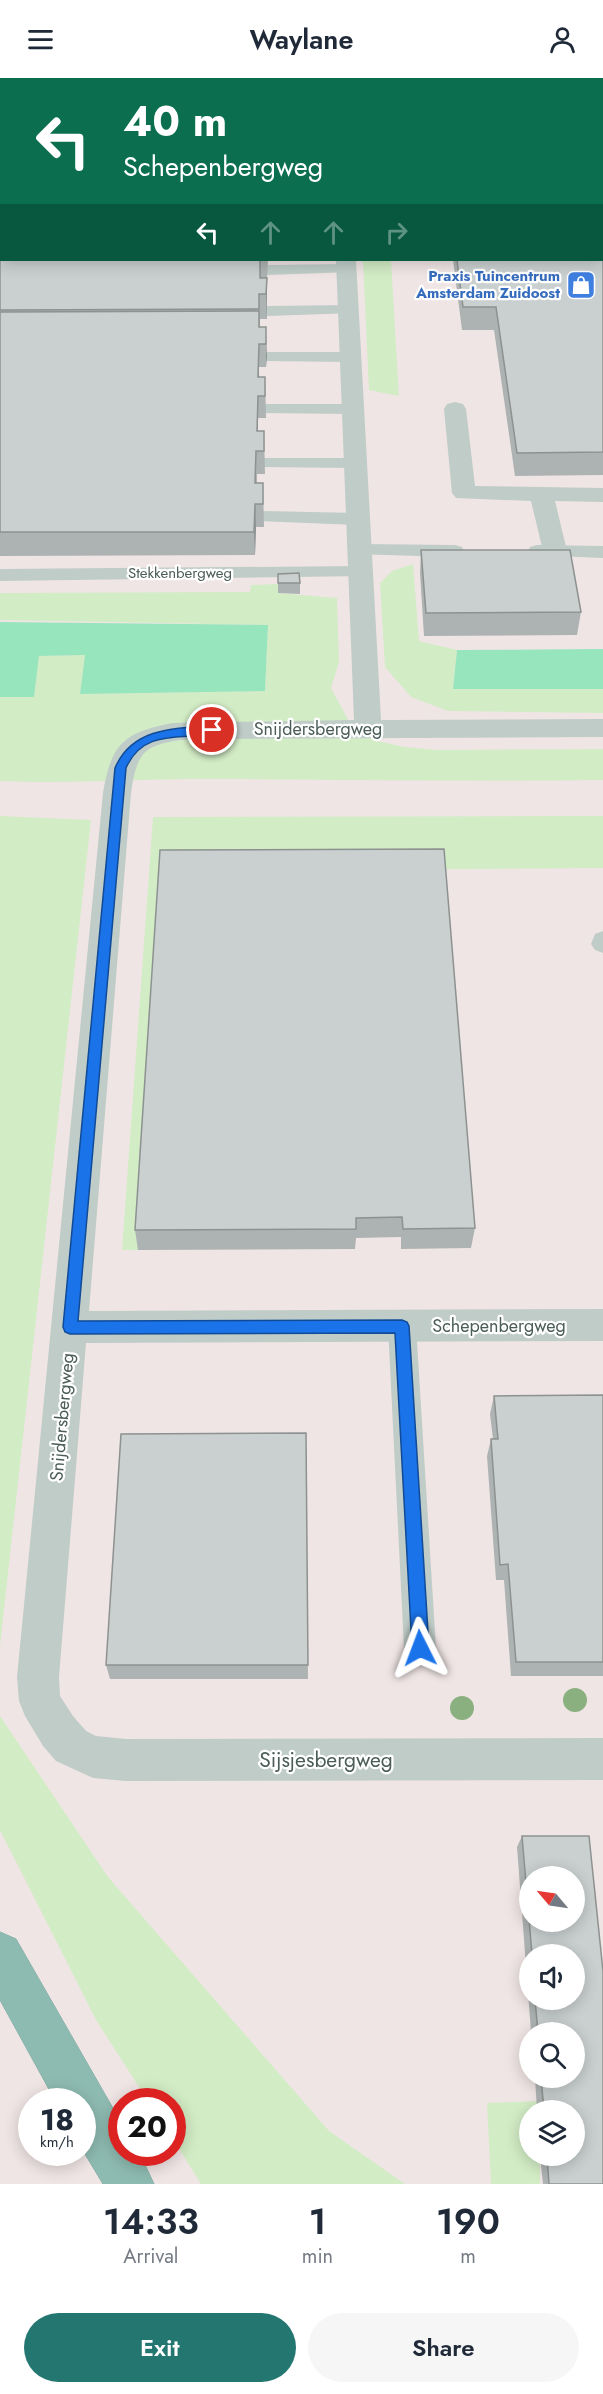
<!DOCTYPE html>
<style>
body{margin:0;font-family:Jost,sans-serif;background:#f6f6f7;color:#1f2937;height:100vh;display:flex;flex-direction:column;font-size:22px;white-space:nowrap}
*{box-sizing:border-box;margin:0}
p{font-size:20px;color:#747a83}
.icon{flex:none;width:33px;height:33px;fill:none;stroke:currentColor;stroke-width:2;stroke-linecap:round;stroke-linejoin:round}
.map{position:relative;height:2106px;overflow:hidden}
.drawer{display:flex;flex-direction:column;background:#fff;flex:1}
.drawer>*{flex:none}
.banner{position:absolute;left:0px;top:0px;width:603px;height:183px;box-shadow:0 3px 15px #0003;background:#0b6e4f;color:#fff;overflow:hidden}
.needle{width:39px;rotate:299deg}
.tools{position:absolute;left:519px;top:1788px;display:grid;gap:12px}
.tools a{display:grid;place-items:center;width:66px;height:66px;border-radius:50%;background:#fff;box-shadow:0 3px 15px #0003;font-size:30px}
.speed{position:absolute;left:18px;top:2010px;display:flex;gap:12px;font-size:30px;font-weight:700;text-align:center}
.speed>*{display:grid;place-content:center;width:78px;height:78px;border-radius:50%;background:#fff;box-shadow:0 3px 15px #0003;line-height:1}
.speed small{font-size:15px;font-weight:400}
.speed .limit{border:9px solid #d22;background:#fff;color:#111}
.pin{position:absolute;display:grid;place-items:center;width:51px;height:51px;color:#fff;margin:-26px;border:3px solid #fff;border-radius:50%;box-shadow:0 2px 6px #0007}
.me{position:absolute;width:66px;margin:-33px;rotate:357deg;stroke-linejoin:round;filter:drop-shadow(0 0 4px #0008)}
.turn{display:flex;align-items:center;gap:21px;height:126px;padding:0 24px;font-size:27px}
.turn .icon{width:78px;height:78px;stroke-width:2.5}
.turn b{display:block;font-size:42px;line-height:51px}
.lanes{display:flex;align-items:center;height:57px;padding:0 24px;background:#0003;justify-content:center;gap:30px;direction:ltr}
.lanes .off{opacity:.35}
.eta{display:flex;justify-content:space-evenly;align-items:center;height:102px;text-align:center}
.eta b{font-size:36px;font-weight:600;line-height:42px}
.cta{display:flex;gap:12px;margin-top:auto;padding:12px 24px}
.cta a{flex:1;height:69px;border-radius:36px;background:#247671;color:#fff;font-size:24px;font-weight:600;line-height:69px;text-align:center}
.cta a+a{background:#f6f6f7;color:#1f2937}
header{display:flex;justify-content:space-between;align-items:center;height:78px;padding:0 24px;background:#fff;font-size:27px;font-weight:600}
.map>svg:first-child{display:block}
.commercial{fill:#f0e5e5;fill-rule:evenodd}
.green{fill:#d2ecc5}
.water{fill:#96e5bc}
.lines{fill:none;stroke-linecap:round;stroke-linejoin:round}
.highway-casing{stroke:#79a79d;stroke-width:1}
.lane{fill:#bfccc8;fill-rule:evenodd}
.street{fill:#bfccc8;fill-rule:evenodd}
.highway{fill:#8ebbb1;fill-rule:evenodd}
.tree{fill:#8ab07f}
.wall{fill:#adb3b2;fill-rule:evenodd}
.shaded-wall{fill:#8d9291}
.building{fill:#c9d0cf;stroke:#8d9291;stroke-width:1.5;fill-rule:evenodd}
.route{fill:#1a73e8;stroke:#114b97;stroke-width:1.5}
.labels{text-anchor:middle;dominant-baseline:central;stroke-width:4.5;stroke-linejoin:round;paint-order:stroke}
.far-shop-label{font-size:15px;font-weight:bold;fill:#366cbe;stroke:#fff;text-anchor:end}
.far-street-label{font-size:15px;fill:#4b5d58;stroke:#fff}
.street-label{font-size:18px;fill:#4b5d58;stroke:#fff}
.near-street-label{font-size:21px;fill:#4b5d58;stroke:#fff}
</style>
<header><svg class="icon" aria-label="menu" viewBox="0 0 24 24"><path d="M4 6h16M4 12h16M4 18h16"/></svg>Waylane<svg class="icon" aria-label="person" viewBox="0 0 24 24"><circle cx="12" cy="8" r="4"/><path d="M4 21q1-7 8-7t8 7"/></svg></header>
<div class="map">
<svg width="603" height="2106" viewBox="0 0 603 2106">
<rect width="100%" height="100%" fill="#f3f2f3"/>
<path class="commercial" d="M0,0h603v2106h-603zM2,2h600v180h-600zM530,1798h44v46h-44zM530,1876h44v46h-44zM530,1954h44v46h-44zM32,2024h50v50h-50zM122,2024h50v50h-50zM530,2032h44v46h-44z"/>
<path class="green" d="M0,0h454v1l-452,1 -2,6z
M363,182h28l8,136 -30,-6z
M413,486l6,77 38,9 -4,39h150v24l-155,-2 -37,-14 -26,-30 -5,-84 12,-12z
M278,506v9l59,5 2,64 -8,26 19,35 23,17 31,7 34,3 165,-1v31c-135,2 -269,-1 -404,-1 -66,0 -133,5 -199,2v-84h34l5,-41 46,-1 -5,39 185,-3 3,-66 -268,-5v-27l250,-1 1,-7z
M0,738l91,4 -91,826z
M603,738v52l-443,3 -22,379h-16l31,-433z
M0,1638l108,161 221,254 76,53h-204l-28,-45 -1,-37 -24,-1 -52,-81 -96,-190z
M539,2023v9h-9v46h10v28h-49l-4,-81z"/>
<path class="water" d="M0,544l268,3 -3,66 -185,3 5,-39 -46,1 -5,41h-34z
M603,571v40h-150l4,-39z"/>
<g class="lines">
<g class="highway-casing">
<path id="highway" d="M0,1854l16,7 106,185v28h17l15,32h-51l-21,-35v-47h-26l-56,-102z"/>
</g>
<path class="lane" d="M602,40h1v8h-1z
M602,71h1v8h-1z
M346,186l6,2 2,3 -2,3 -85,3 -8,-5 8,-5z
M348,227l6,2 2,3 -2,3 -87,3 -8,-5 8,-5z
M267,274h83l8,5 -8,5 -89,-1 -2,-4z
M265,326h88l6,1 3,4 -3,4 -6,1 -94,-1 -3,-4 3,-4z
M264,380h91l6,1 3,4 -3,4 -6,1 -97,-1 -3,-4 3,-4z
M264,433l93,2 7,2 2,4 -2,4 -7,2 -100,-4 -2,-4 2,-4z
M359,466l96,1 7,2 2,4 -2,4 -7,2 -103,-3 -2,-4 2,-4z
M537,467l66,1v12l-73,-3 -2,-4 2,-4z
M360,488l7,2 3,4 -3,4 -367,5v-12z
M603,853v22l-8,-3 -4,-6 4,-10z
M402,1236l10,3 4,9 20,322 -5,11 -11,5 -11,-5 -5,-11 -16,-322 4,-9z"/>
<path class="street" d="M602,8h1v10h-1z
M336,182h20l25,460 222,-1v18l-413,2c-44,5 -53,10 -59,54l-42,518 514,-2v32l-517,2 -27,334 1,19 13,20 13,15 10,5 30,3 477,-1v42l-477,1 -33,-3 -37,-17 -13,-15 -18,-30 -6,-15 -2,-24 86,-884c8,-49 21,-61 70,-70l181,-3z
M455,324l8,2 3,5 9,77 128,2v14l-48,-1 12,50 -3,5 -9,2 -9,-2 -3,-5 -12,-50 -75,-3 -4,-5 -8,-84 3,-5z"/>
<use href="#highway" class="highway"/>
</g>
<g class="tree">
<circle cx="575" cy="1622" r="12"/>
<circle cx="462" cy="1630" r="12"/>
</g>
<path class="wall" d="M0,29h2v111h-2z
M603,96v301l-88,1 -21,-146h-32l-9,-70h149z
M0,142l2,40h266l-1,18h-6h6v41h-7v8h6v40h-7v10h6l1,41h-8v13h6l1,43h-8v9h6l1,44h-8l-1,28 -255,1z
M421,472l160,62 -4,23 -153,1 -4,-63z
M278,496l22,9v11l-22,-1z
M444,771l31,379 -4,20 -70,1v-12l-45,1 -1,11 -217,1 -3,-20z
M603,1317v281h-92l-7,-96h-8l-9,-124 4,-17h2l-3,-25 4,-18z
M306,1355l2,246h-198l-4,-14z
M522,1758h67l14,135v213h-60l-3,-28h34v-46h-37l-2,-32h39v-46h-43l-14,-185zM530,1798h44v46h-44zM530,1876h44v46h-44z"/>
<path class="shaded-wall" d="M267,208v33l-1,-25z
M266,257l1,22 -1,10z
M259,266v23l-1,33v-23z
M258,318v22l-1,36v-23z
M255,426l1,23 -1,28 -1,-23z"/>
<path class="building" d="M0,29h2v87h-2z
M602,96h1v278l-86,1 -21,-146h-33l-6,-47h145z
M0,142h2v40h258v18h7l-1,16h-7v15l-259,1z
M259,233v16h7v17h-7l-1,33h7v19h-7l-1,35h7v20h-8l-1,32h8v21h-8l-1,28h-254v-220z
M421,472h149l11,62 -155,1z
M299,495l1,10h-22v-9z
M444,771l31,379 -72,1 -1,-12 -46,1v11l-221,1 25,-380z
M603,1317v267h-87l-8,-98 -8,1 -9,-126h7l-4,-43z
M306,1355l2,232h-202l15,-231z
M522,1758h67l14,135v213h-54l-2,-28h27v-46h-30l-3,-32h33v-46h-36l-3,-32h39v-46h-42zM530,1798h44v46h-44z"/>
<path class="route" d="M212,648l6,4 -2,3c-33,8 -72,-6 -90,35l-48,553 324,-1 5,2 2,4 20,322 -3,6 -6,2 -5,-2 -3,-6 -17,-315 -325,1 -5,-2 -2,-5 52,-559c17,-40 59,-40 97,-42z"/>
<defs>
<g id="shop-square" transform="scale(1.5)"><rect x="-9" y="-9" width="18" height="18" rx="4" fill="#3f7fe0" stroke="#fff"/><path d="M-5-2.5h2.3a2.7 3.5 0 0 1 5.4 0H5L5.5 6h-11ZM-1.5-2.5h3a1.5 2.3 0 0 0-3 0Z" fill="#fff"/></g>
</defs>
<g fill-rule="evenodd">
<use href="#shop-square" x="581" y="207"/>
</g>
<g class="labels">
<g class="far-shop-label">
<text x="560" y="198">Praxis Tuincentrum<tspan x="560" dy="17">Amsterdam Zuidoost</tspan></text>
</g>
<g class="far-street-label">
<text x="180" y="495">Stekkenbergweg</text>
</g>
<g class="street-label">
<text x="318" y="651">Snijdersbergweg</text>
<text x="499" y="1248">Schepenbergweg</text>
<text transform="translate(62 1339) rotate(-85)">Snijdersbergweg</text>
</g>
<g class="near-street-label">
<text x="326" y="1682">Sijsjesbergweg</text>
</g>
</g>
</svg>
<div class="tools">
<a><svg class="needle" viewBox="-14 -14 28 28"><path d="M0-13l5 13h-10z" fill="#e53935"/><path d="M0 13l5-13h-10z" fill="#747a83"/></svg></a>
<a><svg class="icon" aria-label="sound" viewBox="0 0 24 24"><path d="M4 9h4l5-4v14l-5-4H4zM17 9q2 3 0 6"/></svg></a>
<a><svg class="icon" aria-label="search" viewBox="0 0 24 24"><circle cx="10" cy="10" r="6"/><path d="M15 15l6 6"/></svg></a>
<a><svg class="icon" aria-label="layers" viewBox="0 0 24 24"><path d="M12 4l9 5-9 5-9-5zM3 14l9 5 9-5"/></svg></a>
</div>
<div class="speed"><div>18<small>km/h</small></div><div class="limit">20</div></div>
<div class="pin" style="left:212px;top:652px;background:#d93025"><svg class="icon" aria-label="arrive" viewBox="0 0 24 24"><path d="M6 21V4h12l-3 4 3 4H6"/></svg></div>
<svg class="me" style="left:420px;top:1570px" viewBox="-20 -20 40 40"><path d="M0-17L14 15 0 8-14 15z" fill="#1a73e8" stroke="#fff" stroke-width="4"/></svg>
<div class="banner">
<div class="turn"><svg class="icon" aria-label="left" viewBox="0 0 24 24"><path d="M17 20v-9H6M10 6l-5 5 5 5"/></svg><div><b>40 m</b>Schepenbergweg</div></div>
<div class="lanes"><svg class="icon" aria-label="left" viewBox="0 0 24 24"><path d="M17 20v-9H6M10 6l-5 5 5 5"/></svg><svg class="icon off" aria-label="ahead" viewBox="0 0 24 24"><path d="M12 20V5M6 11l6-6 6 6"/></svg><svg class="icon off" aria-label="ahead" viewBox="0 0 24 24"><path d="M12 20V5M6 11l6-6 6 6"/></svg><svg class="icon off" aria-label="right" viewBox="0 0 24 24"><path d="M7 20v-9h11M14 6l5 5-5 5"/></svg></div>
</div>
</div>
<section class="drawer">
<div class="eta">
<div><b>14:33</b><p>Arrival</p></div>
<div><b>1</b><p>min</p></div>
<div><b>190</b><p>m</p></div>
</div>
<div class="cta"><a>Exit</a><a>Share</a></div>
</section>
